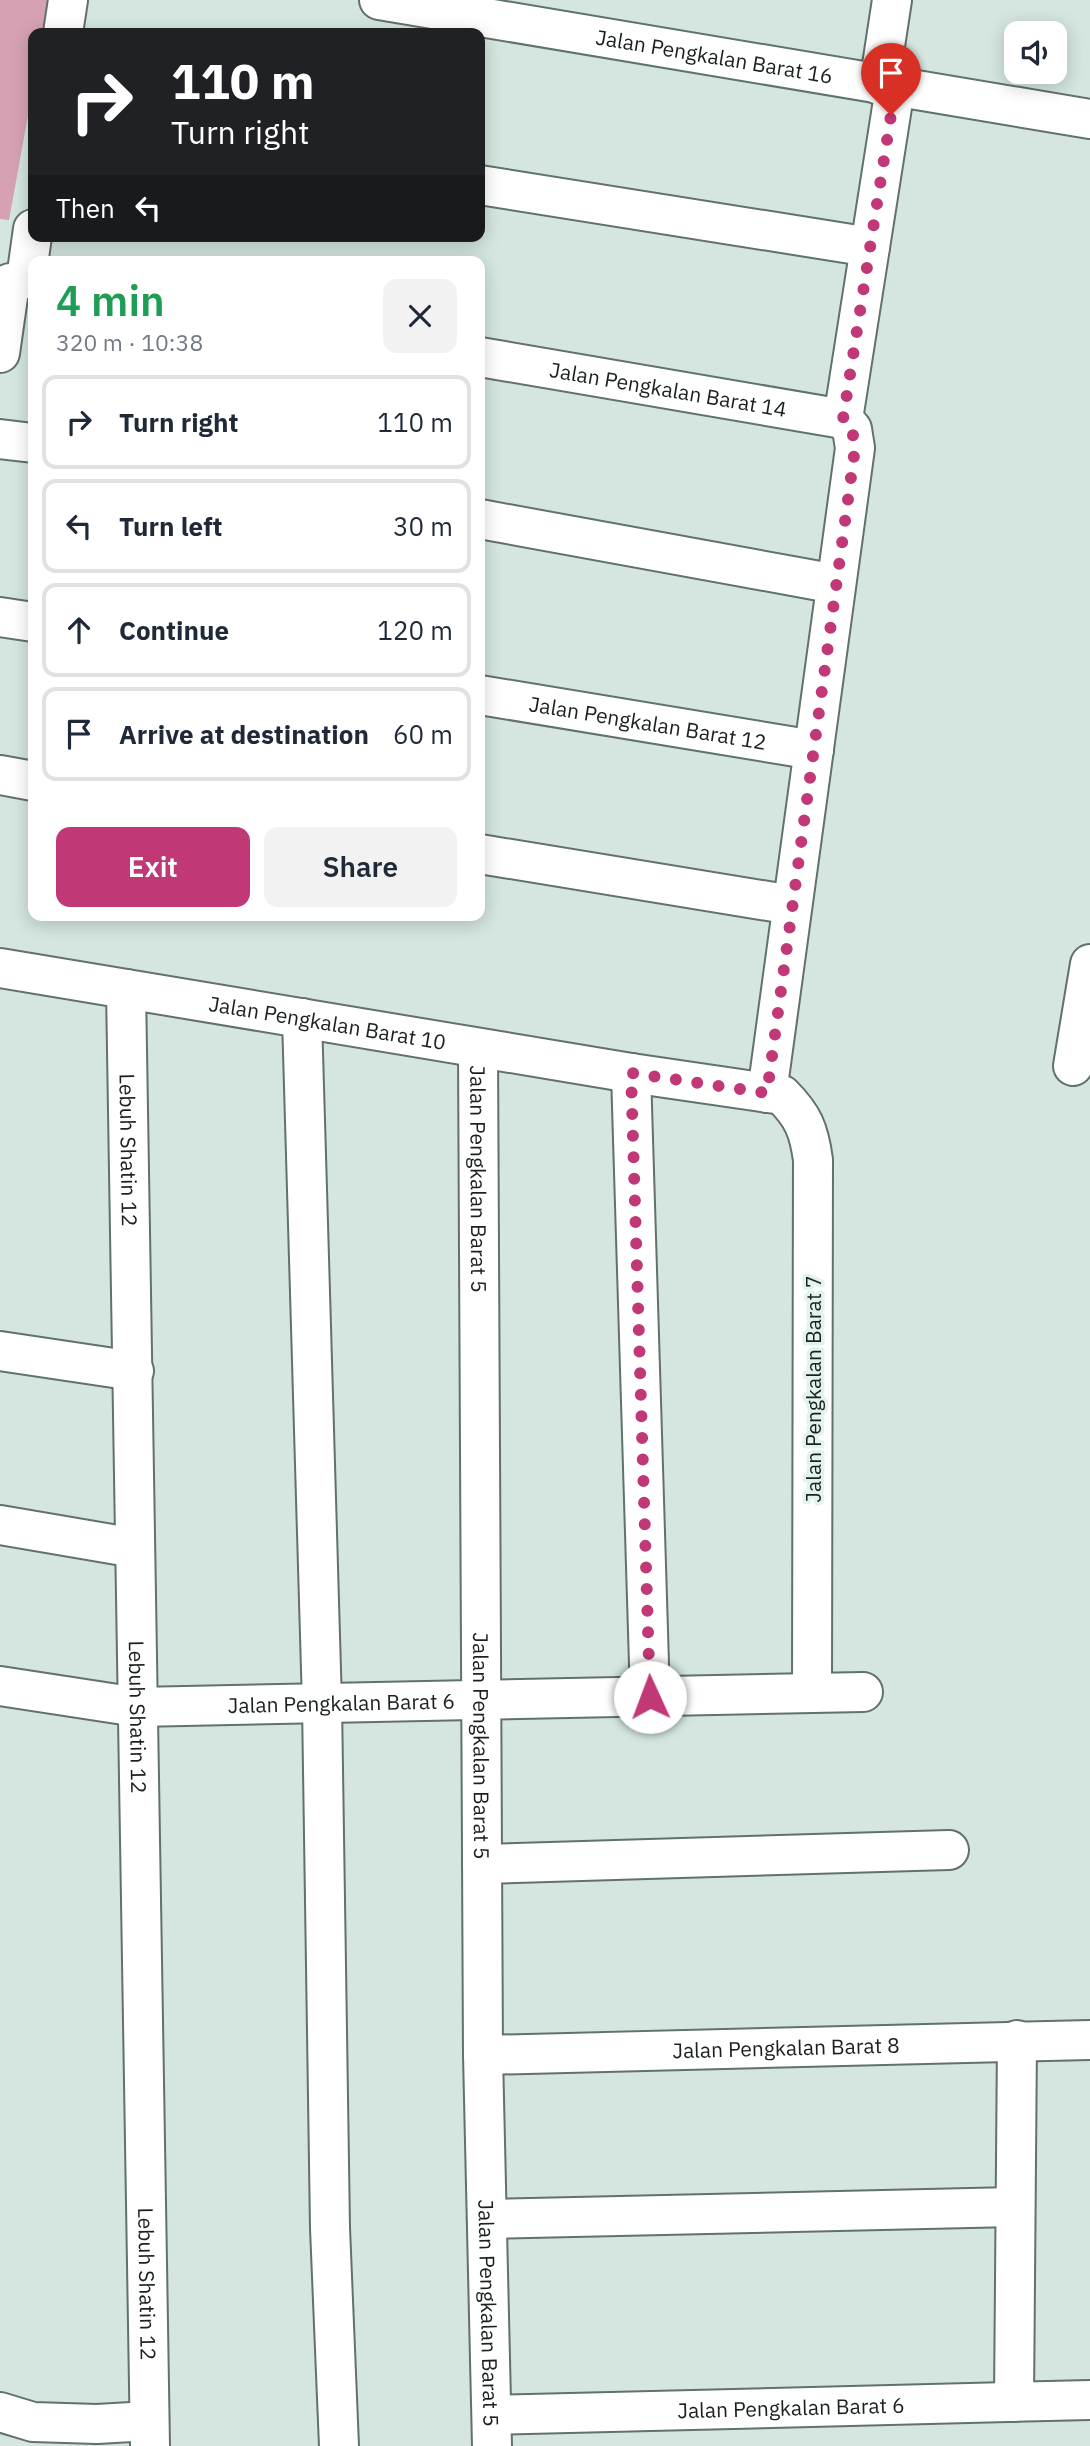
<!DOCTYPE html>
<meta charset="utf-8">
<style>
body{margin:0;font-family:"IBM Plex Sans",sans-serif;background:#f2f2f3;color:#1f2937;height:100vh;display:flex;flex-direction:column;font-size:26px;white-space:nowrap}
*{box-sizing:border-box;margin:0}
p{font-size:23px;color:#747a83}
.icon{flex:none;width:38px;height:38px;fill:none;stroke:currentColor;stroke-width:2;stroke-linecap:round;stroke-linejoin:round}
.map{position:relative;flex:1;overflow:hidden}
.details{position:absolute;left:28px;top:256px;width:457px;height:665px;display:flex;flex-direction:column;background:#fff;border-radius:14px;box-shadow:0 4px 18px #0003}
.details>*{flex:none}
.hud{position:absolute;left:28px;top:28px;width:457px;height:214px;border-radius:14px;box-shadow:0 4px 18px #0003;background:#202124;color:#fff;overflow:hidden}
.fabs{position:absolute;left:1004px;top:21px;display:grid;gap:14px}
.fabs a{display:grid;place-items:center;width:63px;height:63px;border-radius:14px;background:#fff;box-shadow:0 4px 18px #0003;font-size:35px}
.pin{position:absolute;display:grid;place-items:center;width:60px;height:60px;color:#fff;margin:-72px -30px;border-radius:50% 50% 50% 0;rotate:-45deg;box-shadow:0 0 7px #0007}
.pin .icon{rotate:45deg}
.me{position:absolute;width:77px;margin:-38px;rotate:358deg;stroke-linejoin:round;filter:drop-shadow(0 0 5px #0008)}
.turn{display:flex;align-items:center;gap:24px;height:147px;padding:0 28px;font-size:32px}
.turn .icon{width:91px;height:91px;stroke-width:2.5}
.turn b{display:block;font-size:49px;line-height:60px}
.then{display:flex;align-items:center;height:66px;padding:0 28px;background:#0003;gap:14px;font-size:26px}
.round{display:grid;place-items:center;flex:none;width:74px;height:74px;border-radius:14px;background:#f2f2f3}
.head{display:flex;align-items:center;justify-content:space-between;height:119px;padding:0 28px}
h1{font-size:42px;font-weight:600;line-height:52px;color:#1e9e55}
.primary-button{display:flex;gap:14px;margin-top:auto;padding:14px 28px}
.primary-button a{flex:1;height:80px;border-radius:14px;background:#c03875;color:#fff;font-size:28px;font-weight:600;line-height:80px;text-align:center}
.primary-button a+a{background:#f2f2f3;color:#1f2937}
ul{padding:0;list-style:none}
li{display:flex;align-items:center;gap:21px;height:94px;margin:0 14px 10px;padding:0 14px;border:4px solid #e0e1e3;border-radius:14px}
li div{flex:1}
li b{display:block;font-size:26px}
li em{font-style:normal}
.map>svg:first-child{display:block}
.green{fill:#d6a2b3}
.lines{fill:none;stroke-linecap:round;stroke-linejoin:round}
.minor-casing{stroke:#61716b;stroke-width:42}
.minor{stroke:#fff;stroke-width:38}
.route{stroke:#c03875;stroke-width:12;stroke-dasharray:0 21.6}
.labels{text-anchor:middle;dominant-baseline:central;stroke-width:7;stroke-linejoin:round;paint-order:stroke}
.street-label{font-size:21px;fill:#1a211e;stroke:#e1f3ec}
</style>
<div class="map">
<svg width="1090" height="2446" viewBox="0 0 1090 2446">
<rect width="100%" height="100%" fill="#d4e6df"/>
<path class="green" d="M0,0h50l-7,33h-10v55l-24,132 -9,-1z"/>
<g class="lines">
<g class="minor-casing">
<g id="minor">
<path id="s1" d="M379,0l711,119"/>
<path d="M63,33l5,-33"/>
<path d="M879,85l13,-85"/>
<path d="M480,185l390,62"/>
<path d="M26,279l7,-50"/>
<path d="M0,353l10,-70"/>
<path id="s2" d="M480,357l363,62 9,10 3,19 -88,645"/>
<path d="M843,419l52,-331"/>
<path d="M0,439l33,4"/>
<path d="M480,519l356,65"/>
<path d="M0,617l33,5"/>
<path id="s3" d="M480,695l334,55"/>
<path d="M0,775l33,6"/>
<path d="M480,854l312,51"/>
<path id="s4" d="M0,968l631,105 151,22c21,21 27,35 31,65l-1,533"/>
<path id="s5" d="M126,989l24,1457"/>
<path d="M302,1018l20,686 8,524 9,218"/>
<path id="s6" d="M478,1048l5,1007 9,391"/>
<path d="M1073,1066l17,-102"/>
<path d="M631,1073l19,624"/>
<path d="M0,1351l134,20"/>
<path d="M0,1525l135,23"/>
<path id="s7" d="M0,1686l137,21 726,-15"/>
<path d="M482,1864l467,-14"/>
<path id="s8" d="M483,2055l607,-15"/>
<path d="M487,2219l527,-12"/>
<path d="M1014,2402l3,-362"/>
<path d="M0,2412l33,10 64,2 52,-3"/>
<path id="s9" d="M492,2415l598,-15"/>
</g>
</g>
<use href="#minor" class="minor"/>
</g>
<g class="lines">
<path class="route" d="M650,1697l-19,-624 136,20 88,-645 -3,-19 -9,-10 48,-304"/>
</g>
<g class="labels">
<g class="street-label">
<text stroke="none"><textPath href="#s1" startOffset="340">Jalan Pengkalan Barat 16</textPath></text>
<text stroke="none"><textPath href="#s2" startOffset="191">Jalan Pengkalan Barat 14</textPath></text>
<text stroke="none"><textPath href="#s3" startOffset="170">Jalan Pengkalan Barat 12</textPath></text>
<text stroke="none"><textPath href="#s4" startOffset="332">Jalan Pengkalan Barat 10</textPath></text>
<text stroke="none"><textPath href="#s5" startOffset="161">Lebuh Shatin 12</textPath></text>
<text stroke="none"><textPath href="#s6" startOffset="131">Jalan Pengkalan Barat 5</textPath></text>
<text transform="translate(813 1389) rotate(-90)">Jalan Pengkalan Barat 7</text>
<text stroke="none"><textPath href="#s7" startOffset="343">Jalan Pengkalan Barat 6</textPath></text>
<text stroke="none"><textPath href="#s5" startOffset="728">Lebuh Shatin 12</textPath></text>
<text stroke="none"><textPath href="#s6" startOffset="698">Jalan Pengkalan Barat 5</textPath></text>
<text stroke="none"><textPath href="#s8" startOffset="303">Jalan Pengkalan Barat 8</textPath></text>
<text stroke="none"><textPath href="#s5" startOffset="1295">Lebuh Shatin 12</textPath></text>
<text stroke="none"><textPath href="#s6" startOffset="1265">Jalan Pengkalan Barat 5</textPath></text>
<text stroke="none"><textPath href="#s9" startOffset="299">Jalan Pengkalan Barat 6</textPath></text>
</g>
</g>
</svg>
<div class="fabs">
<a><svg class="icon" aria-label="sound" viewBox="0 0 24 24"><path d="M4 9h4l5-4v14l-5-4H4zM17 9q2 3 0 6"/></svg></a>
</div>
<div class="pin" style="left:891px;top:115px;background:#d93025"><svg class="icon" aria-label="arrive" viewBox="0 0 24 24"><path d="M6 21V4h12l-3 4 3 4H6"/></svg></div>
<svg class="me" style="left:650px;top:1697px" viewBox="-20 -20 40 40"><circle r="19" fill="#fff"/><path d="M0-13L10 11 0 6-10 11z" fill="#c03875"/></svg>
<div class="hud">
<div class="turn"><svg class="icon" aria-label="right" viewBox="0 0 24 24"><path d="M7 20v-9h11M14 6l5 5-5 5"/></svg><div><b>110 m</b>Turn right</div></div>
<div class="then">Then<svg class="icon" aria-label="left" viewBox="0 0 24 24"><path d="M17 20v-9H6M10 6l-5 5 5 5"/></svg></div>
</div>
<section class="details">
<div class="head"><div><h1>4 min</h1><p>320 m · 10:38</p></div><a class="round"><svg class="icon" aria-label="close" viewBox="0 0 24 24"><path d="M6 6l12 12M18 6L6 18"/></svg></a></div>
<ul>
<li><svg class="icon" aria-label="right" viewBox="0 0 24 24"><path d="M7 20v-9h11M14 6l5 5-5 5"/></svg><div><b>Turn right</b></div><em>110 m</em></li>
<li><svg class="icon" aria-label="left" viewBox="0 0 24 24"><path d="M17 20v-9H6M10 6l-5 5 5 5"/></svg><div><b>Turn left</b></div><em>30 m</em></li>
<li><svg class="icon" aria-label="ahead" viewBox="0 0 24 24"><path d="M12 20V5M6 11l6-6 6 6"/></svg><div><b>Continue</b></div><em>120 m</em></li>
<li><svg class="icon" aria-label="arrive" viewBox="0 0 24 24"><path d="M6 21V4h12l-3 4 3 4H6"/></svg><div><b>Arrive at destination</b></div><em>60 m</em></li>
</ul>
<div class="primary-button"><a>Exit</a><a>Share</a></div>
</section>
</div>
